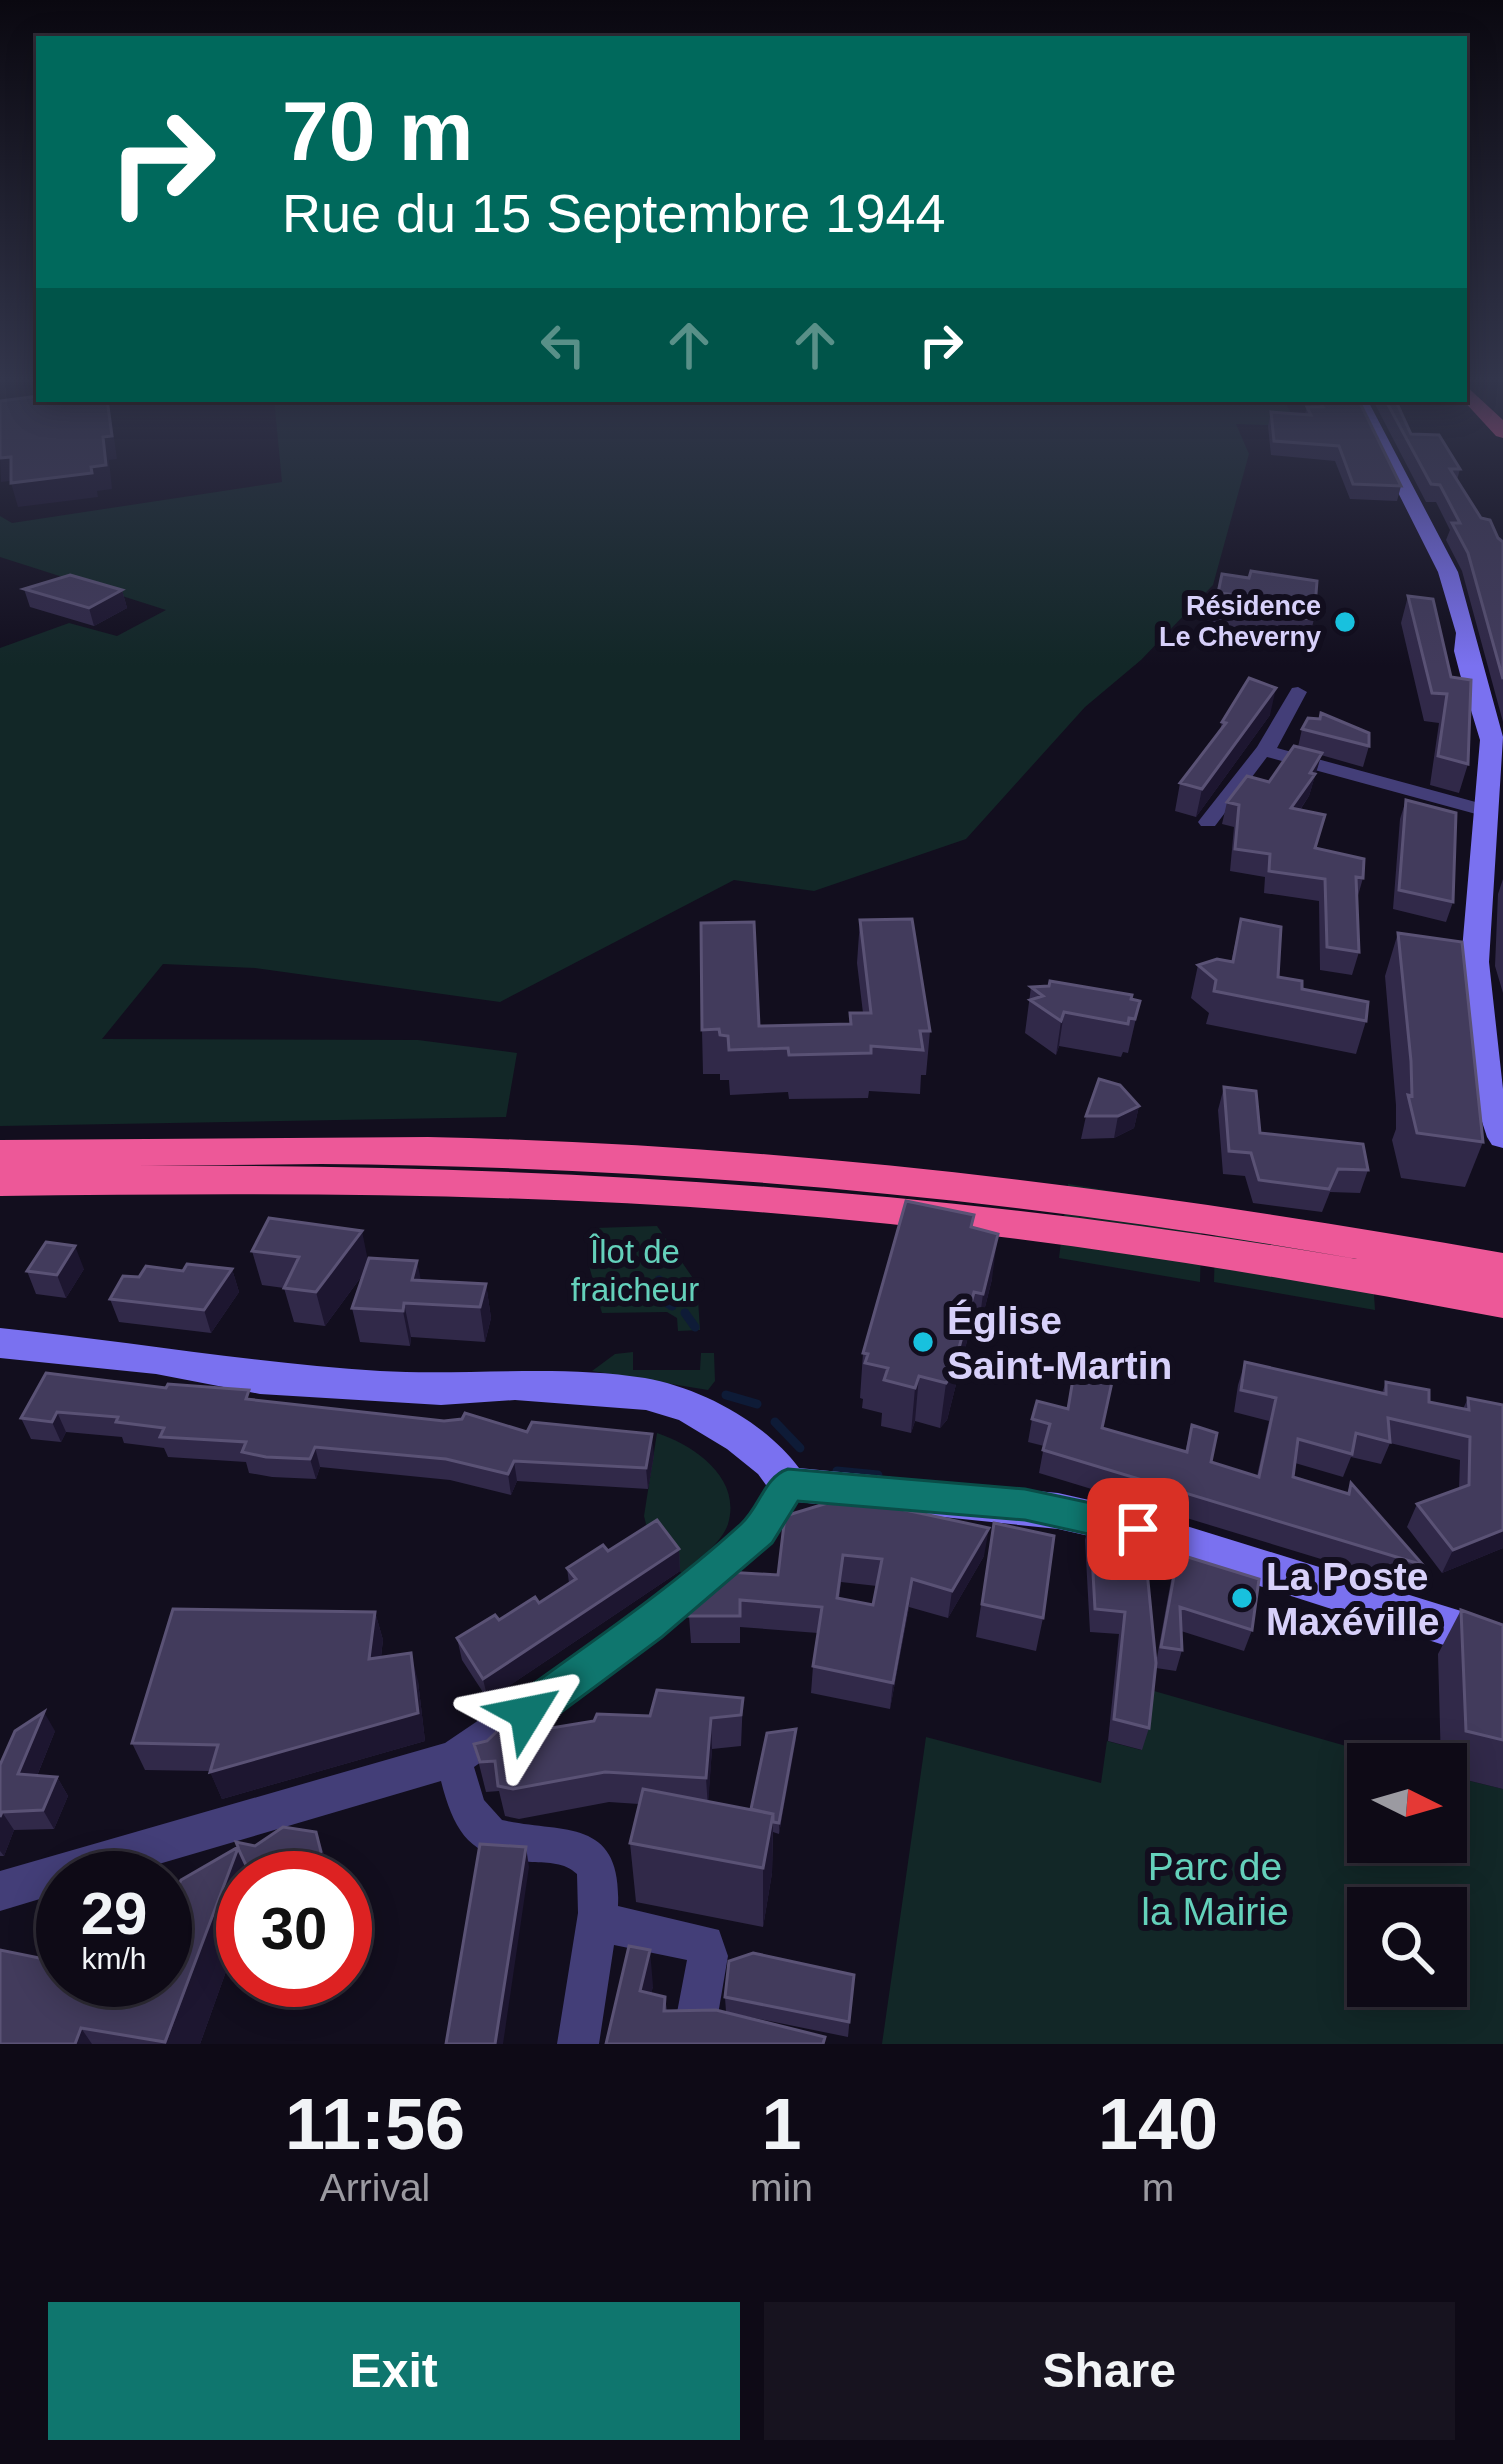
<!DOCTYPE html>
<meta charset="utf-8">
<style>
body{margin:0;font-family:Helvetica,sans-serif;background:#17131f;color:#f1f3f6;height:100vh;display:flex;flex-direction:column;font-size:45px;white-space:nowrap}
*{box-sizing:border-box;margin:0}
p{font-size:39px;color:#9b9aa1}
.icon{flex:none;width:66px;height:66px;fill:none;stroke:currentColor;stroke-width:2;stroke-linecap:round;stroke-linejoin:round}
.map{position:relative;height:2044px;overflow:hidden}
.drawer{display:flex;flex-direction:column;background:#0e0a16;flex:1}
.drawer>*{flex:none}
.top-card{position:absolute;left:36px;top:36px;width:1431px;height:366px;border-radius:0px;box-shadow:0 6px 30px #0003,0 0 0 3px #2e2b35;background:#00695c;color:#fff;overflow:hidden}
.needle{width:78px;rotate:95deg}
.fabs{position:absolute;left:1347px;top:1743px;display:grid;gap:24px}
.fabs a{display:grid;place-items:center;width:120px;height:120px;border-radius:0px;background:#0e0a16;box-shadow:0 6px 30px #0003,0 0 0 3px #2e2b35;font-size:60px}
.speed{position:absolute;left:36px;top:1851px;display:flex;gap:24px;font-size:60px;font-weight:700;text-align:center}
.speed>*{display:grid;place-content:center;width:156px;height:156px;border-radius:50%;background:#0e0a16;box-shadow:0 6px 30px #0003,0 0 0 3px #2e2b35;line-height:1}
.speed small{font-size:30px;font-weight:400}
.speed .limit{border:18px solid #d22;background:#fff;color:#111}
.pin{position:absolute;display:grid;place-items:center;width:102px;height:102px;color:#fff;margin:-51px;border-radius:24px;box-shadow:0 6px 18px #0006}
.me{position:absolute;width:132px;margin:-66px;rotate:55deg;stroke-linejoin:round;filter:drop-shadow(0 0 9px #0008)}
.turn{display:flex;align-items:center;gap:42px;height:252px;padding:0 48px;font-size:54px}
.turn .icon{width:156px;height:156px;stroke-width:2.5}
.turn b{display:block;font-size:84px;line-height:102px}
.lanes{display:flex;align-items:center;height:114px;padding:0 48px;background:#0003;justify-content:center;gap:60px;direction:ltr}
.lanes .off{opacity:.35}
.eta{display:flex;justify-content:space-evenly;align-items:center;height:204px;text-align:center}
.eta b{font-size:72px;font-weight:700;line-height:84px}
.primary-button{display:flex;gap:24px;margin-top:auto;padding:24px 48px}
.primary-button a{flex:1;height:138px;border-radius:0px;background:#0f766e;color:#fff;font-size:48px;font-weight:700;line-height:138px;text-align:center}
.primary-button a+a{background:#17131f;color:#f1f3f6}
.map>svg:first-child{display:block}
.green{fill:#122727;fill-rule:evenodd}
.lines{fill:none;stroke-linecap:round;stroke-linejoin:round}
.stream{stroke:#0e1b37;stroke-width:9}
.street{fill:#433e78;fill-rule:evenodd}
.secondary{fill:#7a71f0;fill-rule:evenodd}
.highway{fill:#ed5898;fill-rule:evenodd}
.wall{fill:#312949;fill-rule:evenodd}
.shaded-wall{fill:#1d1630}
.building{fill:#423b5c;stroke:#5a5275;stroke-width:3;fill-rule:evenodd}
.route{fill:#0f766e;stroke:#0a4d48;stroke-width:3}
.poi-dot{fill:#18c1de;stroke:#120e1e;stroke-width:4.5}
.labels{text-anchor:middle;dominant-baseline:central;stroke-width:12;stroke-linejoin:round;paint-order:stroke}
.far-poi-label{font-size:27px;font-weight:bold;fill:#d7d0fa;stroke:#120e1e;text-anchor:end}
.park-label{font-size:33px;fill:#64d1bb;stroke:#120e1e}
.near-poi-label{font-size:39px;font-weight:bold;fill:#d7d0fa;stroke:#120e1e;text-anchor:start}
.near-park-label{font-size:39px;fill:#64d1bb;stroke:#120e1e}
</style>
<div class="map">
<svg width="1503" height="2044" viewBox="0 0 1503 2044">
<rect width="100%" height="100%" fill="#120e1e"/>
<path class="green" d="M274,399h1010l13,27 -61,-2 13,30 -36,131 -72,75 -56,47 -119,132 -152,52 -80,-11 -234,122 -245,-34 -92,-4 -61,75 316,1 99,13 -11,64 -506,9v-478l69,-25 48,13 49,-26 -166,-53v-41l12,7 270,-41z
M1068,1184l134,22 -2,76 -141,-24z
M1216,1209l154,25 5,76 -161,-28z
M657,1226l40,58 3,46 -22,1 -1,-13 -10,-6 -65,1 -14,-51 7,-34z
M633,1352v18h67l1,-17h13l1,28 -7,9 -116,-19 23,-17z
M657,1433c36,12 85,44 71,91 -6,19 -32,37 -46,50l-35,-46 -3,-12z
M1140,1687l269,77h-41v78h78v-67l57,14v255h-621l44,-307 175,46 6,-42 34,9zM1368,1908h78v78h-78z"/>
<g class="lines">
<path class="stream" d="M659,1280l4,20 9,6
M685,1313l10,14
M726,1395l31,9
M775,1422l25,26
M837,1471l41,4"/>
<path class="street" d="M1298,687l9,5 -30,56 217,59 3,4 -10,6 -220,-60 -52,69h-14l-3,-4 3,-4 56,-71 35,-59z
M788,1470l11,4 5,10 -33,57 -110,94 -187,132 10,33 18,20c61,14 120,-4 116,86l101,24 9,26 -15,88h-42l16,-84 -73,-15 -15,99h-42l21,-131 -1,-39c-13,-12 -28,-11 -45,-12 -60,-3 -77,-26 -91,-81l-330,97h-48v14l-63,19v-40l445,-128 192,-130 110,-92 30,-47z"/>
<path class="secondary" d="M1351,399h16l91,173 45,165 -14,225 14,127v59l-11,-3 -5,-8 -18,-55 -8,-120 19,-222 -20,-66 -6,-23 2,-18 -18,-61z
M0,1328c127,13 253,35 380,43 88,5 177,-7 265,7 56,10 120,44 154,90l259,25 80,18 365,113v40l-365,-117 -80,-18 -270,-28 -14,-5 -16,-22 -31,-25 -48,-29 -33,-10 -131,-10 -74,5 -181,-11 -104,-20 -156,-16z"/>
<path class="highway" d="M1464,384l39,36v18l-7,-2 -34,-37z
M428,1137c368,8 713,52 1075,116v65c-250,-47 -503,-88 -757,-107 -248,-19 -497,-18 -746,-15v-56zM321,1164c355,3 686,33 1036,95 -418,-71 -819,-96 -1242,-93z"/>
</g>
<path class="wall" d="M1308,399h50l43,87 -4,15 -47,-2 -15,-38 -64,-6 -3,-29 3,-14 34,2 2,-7h5z
M1376,399h19l16,35 49,35 -3,11 24,38 22,24v180l-41,-151 -16,-31 4,-10 -14,-28h-10l-51,-98z
M1222,574l92,45 -8,33 -60,-7 3,-16 -37,-4z
M24,589l98,1 5,18 -33,18 -64,-19z
M1408,596l43,81 17,87 -9,29 -29,-8 9,-62 -15,-2 -23,-98z
M1270,715l-74,102 -21,-6 5,-28 40,-52 2,-9z
M1302,729l67,17 -6,21 -42,-12 -12,41 -9,14 16,38 47,30 -6,21 2,53 -7,23 -32,-5 -1,-69 -55,-8 1,-16 -35,-6 4,-44 -12,-3 5,-22 42,-20 29,-35z
M1406,800l47,102 -7,20 -53,-13 7,-90z
M1503,879v114l-8,-27 3,-72z
M1241,919l37,58 88,44 -10,33 -150,-30 3,-11 -18,-15 7,-33 33,-3z
M860,920l70,111 -4,44h-5l-1,19 -51,-3 -1,7 -79,1 -1,-7 -58,3 -1,-15h-9v-6h-17l-1,-44 148,-6v-11h13l-6,-50z
M1398,933l85,209 -18,45 -64,-9 -9,-38 4,-11v-24l-11,-129z
M1031,987l109,14 -12,52 -5,-1 -2,5 -62,-11 -3,9 -31,-22z
M1224,1087l36,46 108,37 -8,23 -30,-1 -8,20 -69,-9 -8,-27 -22,-2 -5,-64z
M1139,1106l-5,22 -20,10 -33,1 5,-23z
M974,1215l-2,12 20,52 -15,60 -9,-2 -21,83 -7,8 -25,-7 -4,12 -30,-7 1,-13 -20,-5 1,-9 -3,-1 3,-45z
M252,1251l116,10 53,19 65,4 5,34 -6,24 -74,-5 -1,9 -50,-4 -8,-34 12,-35 -39,53 -31,-4 -10,-34 -22,-3z
M84,1269l-18,29 -30,-4 -9,-23z
M232,1269l7,23 -28,41 -92,-11 -9,-23 29,-22z
M1245,1362l137,31 4,-11 43,20 34,7 5,-11 35,7v143l-61,25 -35,-46 10,-23 42,-15 1,-29 -70,-17 -9,21 -30,-7 -8,20 -48,-14 -2,14 54,16 4,-10 72,82 -10,22 -374,-114 5,-27 -16,-4 4,-23 70,9 83,24 7,-27 19,37 46,14 12,-55 -35,-9 4,-27z
M46,1373l206,27 275,32 127,23 -6,34 -131,-8 -6,14 -61,-15 -130,-13 -4,12 -44,-2 -23,-4 -3,-11 -78,-5 -4,-9 -40,-5 -2,-6 -56,-5 -5,10 -30,-3 -10,-21z
M785,1516l199,40 -36,62 -39,-11 -19,102 -79,-16 2,-27 5,-33 -78,-6v16h-49l-2,-27 89,-41zM841,1582l36,4 -4,19 -34,-6z
M1090,1518l66,145 16,-88 6,-21 74,76 -8,21 -63,-20 1,19 -6,21 -20,-3 -7,60 -7,22 -34,-9 11,-107 -29,-2 -5,-92z
M994,1523l49,95 -7,33 -60,-14z
M679,1549l1,22 -192,129 -26,-40 -5,-22 82,-35 30,-20 -2,-15 41,-17z
M1461,1610l42,15v164l-57,-14v-11h-5l-3,-110z
M375,1612l8,28 -2,17 37,24 7,60 -203,58 -12,-28 -65,-1 -13,-27z
M743,1698l-2,48 -29,3 -4,52 43,8 45,-80 -17,105 -6,-2 -1,41 -9,54 -127,-25 -6,-59 9,-39 -30,-2 -90,17 -14,-3 -6,-25 -13,1 -12,-48 49,-11 127,-17z
M55,1731l-18,45 20,1 11,19 -14,33 -40,1 -10,26h-4v-91z
M255,1846l-12,32v46l-43,120h-200l59,-82z
M854,1975l-6,62 -118,-24 -124,31 47,-58 -2,8 14,3 2,14 59,1 -1,-15z"/>
<path class="shaded-wall" d="M107,399l3,10 7,50 -8,1 3,29 -15,2 1,6 -80,10 -7,-24 80,-16 12,-30z
M11,457l7,23 -17,2 -1,-24z
M122,590l5,18 -33,18 -5,-18z
M1276,688l-6,27 -74,102 6,-28z
M1322,753l-13,43 -23,34 5,-22z
M1064,1012l-5,34 -3,9 5,-34z
M1139,1106l-5,22 -20,10 4,-22z
M362,1231l7,35 -44,60 -9,-34z
M998,1234l-6,45 -15,60 6,-45z
M75,1246l9,23 -18,29 -9,-23z
M417,1261l7,35 -12,-16z
M232,1269l7,23 -28,41 -7,-23z
M486,1284l5,34 -6,24 -5,-35z
M974,1292l-6,45 -21,83 -7,8 6,-45z
M404,1303l7,34 -1,9 -7,-35z
M919,1376l-4,45 -4,12 4,-45z
M57,1412l9,20 -5,10 -9,-20z
M652,1434l2,21 -6,34 -2,-21z
M315,1447l5,20 -4,12 -6,-20z
M514,1461l3,20 -6,14 -3,-21z
M989,1528l-5,28 -36,62 4,-27z
M1503,1530v18l-61,25 11,-23z
M679,1549l1,22 -192,129 -5,-21z
M912,1579l-3,28 -19,102 3,-26z
M375,1612l8,28 -6,47 -8,-28z
M411,1653l7,28 7,60 -203,58 -12,-27z
M44,1712l11,19 -25,62 -12,-19z
M711,1718l1,31 -4,59 -2,-30z
M796,1729v11l-17,94v-11z
M57,1777l11,19 -14,33 -11,-19z
M2,1812l12,18 -10,26 -4,-5v-34z
M773,1814l-1,59 -9,54v-59z
M316,1832l17,46h-21z
M526,1847l3,20 -26,177h-8z
M238,1848l14,30h-9v46l-43,120h-34z
M650,1950l3,36 -9,41 -4,-36z
M81,2028l11,16h-17z"/>
<path class="building" d="M39,396v3h68l5,37 -9,1 3,28 -15,2 1,6 -81,10v-26l-11,1v-57z
M1318,399h40l43,87 -48,-2 -14,-38 -65,-5 -3,-29 40,3 -4,-8h16z
M1385,399h10l16,35 28,1 21,34h-10l31,49 9,2 8,18 5,4v137l-35,-126 -16,-30h8l-20,-38 -9,-1z
M1251,571l66,10 -3,38 -61,-6 5,-16 -40,-4 4,-19 27,4z
M70,575l52,15 -33,18 -65,-19z
M1408,596l25,3 18,78 20,3 -3,84 -30,-8 9,-62 -15,-1z
M1249,678l27,10 -74,101 -22,-6 46,-60 -4,-1z
M1321,713l48,20v13l-67,-17 6,-11 12,1z
M1294,746l28,7 -12,20 5,1 -24,34 34,7 -10,33 49,11 -1,19 -7,-1 3,75 -32,-5 -2,-68 -56,-8 1,-17 -35,-5 4,-44 -12,-3 20,-26 22,6z
M1406,800l50,13 -3,89 -54,-12z
M912,919l18,112h-10l3,19 -52,-4v7l-82,2 -1,-7 -59,2 -1,-14 -8,-1 -1,-6 -17,1 -1,-107 53,-1 5,104 92,-2 -1,-11h21l-11,-93z
M1241,919l40,8 -3,50 24,4v8l66,13 -2,19 -152,-30 2,-11 -18,-15 19,-6 16,3z
M1398,933l64,9 21,200 -66,-9 -9,-38 4,1 -1,-35z
M1050,981l82,14 -1,4 9,2 -5,18 -6,-1 -1,6 -64,-12 -3,9 -31,-21 13,-4 -12,-9 18,-1z
M1099,1079l21,6 19,21 -21,10h-32z
M1224,1087l32,4 4,42 103,11 5,26 -30,-1 -9,20 -70,-9 -8,-27 -22,-2z
M906,1201l68,14 -3,12 27,7 -15,60 -9,-2 -22,82 -6,9 -27,-7 -4,12 -31,-8 4,-12 -23,-5 3,-9 -5,-1z
M269,1218l93,13 -46,61 -32,-4 15,-31 -47,-6z
M46,1242l29,4 -18,29 -30,-4z
M369,1258l48,3 -5,19 74,4 -6,23 -76,-4 -1,8 -51,-3z
M187,1264l45,5 -28,41 -94,-11 13,-23 16,1 7,-11 37,5z
M1245,1362l141,32v-12l43,8v12l40,8 -1,-12 35,7v125l-50,20 -36,-46 52,-19 1,-48 -82,-19 2,24 -34,-9 -4,21 -54,-15 -5,38 56,17 2,-11 72,82 -380,-115 7,-26 -18,-5 5,-18 31,8 6,-36 38,9 -10,46 85,24 5,-27 25,8 -6,29 48,15 17,-79 -35,-8z
M46,1373l120,15 2,-4 81,6 -3,9 198,22 18,-2 3,-6 62,19 5,-10 120,12 -6,34 -132,-7 -6,13 -62,-15 -131,-12 -5,12 -44,-2 -24,-5 4,-10 -86,-5 4,-9 -48,-6 2,-5 -61,-5 -5,10 -31,-4z
M834,1501l62,7 93,20 -37,63 -40,-12 -19,104 -80,-17 9,-59 -82,-7v16h-51l7,-33 14,-12 68,4 7,-59zM843,1555l39,4 -9,46 -36,-7z
M1090,1518l53,12 13,133 -7,65 -35,-9 11,-107 -30,-3z
M657,1520l22,29 -196,130 -26,-41 38,-23 4,5 36,-23 4,6 37,-24 -9,-11 36,-23 5,6z
M994,1523l60,13 -11,82 -61,-14z
M1178,1554l81,25 -7,51 -72,-23 2,43 -21,-3z
M173,1609l202,3 -6,47 42,-6 7,60 -208,59 8,-27 -86,-2z
M1461,1610l42,15v115l-37,-9z
M657,1690l86,8 -2,17 -30,3 -5,60 -101,-6 -92,17 -15,-3 -3,-25 -15,1 -6,-18 13,-3 32,-31 2,23 73,-12 3,-7 53,2z
M44,1712l-26,62 39,3 -14,33 -41,2 -2,5v-52l15,-34z
M796,1729l-17,94 -6,-1v-8l-22,-5 16,-76z
M643,1789l130,25 -10,54 -133,-25z
M283,1827l33,5 5,20 -9,26h-60l-14,-30 -73,194 -84,-14 -6,16h-75v-94l59,12 4,-9v27h102v-88l10,2 6,-14 57,-33 -2,-5 19,4z
M480,1844l46,3 -31,197h-49z
M629,1946l21,4 -10,41 25,6 -1,14 52,-1 109,27 -2,7h-217z
M753,1953l101,22 -5,47 -124,-25 4,-36z"/>
<linearGradient id="sky" x2="0" y2="1"><stop stop-color="#0a0810"/><stop offset="0.57" stop-color="#33364c"/><stop offset="1" stop-color="#33364c" stop-opacity="0"/></linearGradient>
<rect width="1503" height="666" fill="url(#sky)"/>
<path class="route" d="M788,1469l237,20 113,24 13,5 6,11 -6,12 -13,4 -113,-25 -227,-19 -26,42 -110,94 -121,90 -14,6 -15,-6 -6,-14 6,-14c78,-56 158,-110 229,-175 19,-17 23,-47 47,-55z"/>
<g class="poi-dot">
<circle cx="1345" cy="622" r="12"/>
<circle cx="923" cy="1342" r="12"/>
<circle cx="1242" cy="1598" r="12"/>
</g>
<g class="labels">
<g class="far-poi-label">
<text x="1321" y="606">Résidence<tspan x="1321" dy="31">Le Cheverny</tspan></text>
</g>
<g class="park-label">
<text x="635" y="1251">Îlot de<tspan x="635" dy="38">fraicheur</tspan></text>
</g>
<g class="near-poi-label">
<text x="947" y="1320">Église<tspan x="947" dy="45">Saint-Martin</tspan></text>
<text x="1266" y="1576">La Poste<tspan x="1266" dy="45">Maxéville</tspan></text>
</g>
<g class="near-park-label">
<text x="1215" y="1866">Parc de<tspan x="1215" dy="45">la Mairie</tspan></text>
</g>
</g>
</svg>
<div class="fabs">
<a><svg class="needle" viewBox="-14 -14 28 28"><path d="M0-13l5 13h-10z" fill="#e53935"/><path d="M0 13l5-13h-10z" fill="#9b9aa1"/></svg></a>
<a><svg class="icon" aria-label="search" viewBox="0 0 24 24"><circle cx="10" cy="10" r="6"/><path d="M15 15l6 6"/></svg></a>
</div>
<div class="speed"><div>29<small>km/h</small></div><div class="limit">30</div></div>
<div class="pin" style="left:1138px;top:1529px;background:#d93025"><svg class="icon" aria-label="arrive" viewBox="0 0 24 24"><path d="M6 21V4h12l-3 4 3 4H6"/></svg></div>
<svg class="me" style="left:527px;top:1713px" viewBox="-20 -20 40 40"><path d="M0-17L14 15 0 8-14 15z" fill="#0f766e" stroke="#fff" stroke-width="4"/></svg>
<div class="top-card">
<div class="turn"><svg class="icon" aria-label="right" viewBox="0 0 24 24"><path d="M7 20v-9h11M14 6l5 5-5 5"/></svg><div><b>70 m</b>Rue du 15 Septembre 1944</div></div>
<div class="lanes"><svg class="icon off" aria-label="left" viewBox="0 0 24 24"><path d="M17 20v-9H6M10 6l-5 5 5 5"/></svg><svg class="icon off" aria-label="ahead" viewBox="0 0 24 24"><path d="M12 20V5M6 11l6-6 6 6"/></svg><svg class="icon off" aria-label="ahead" viewBox="0 0 24 24"><path d="M12 20V5M6 11l6-6 6 6"/></svg><svg class="icon" aria-label="right" viewBox="0 0 24 24"><path d="M7 20v-9h11M14 6l5 5-5 5"/></svg></div>
</div>
</div>
<section class="drawer">
<div class="eta">
<div><b>11:56</b><p>Arrival</p></div>
<div><b>1</b><p>min</p></div>
<div><b>140</b><p>m</p></div>
</div>
<div class="primary-button"><a>Exit</a><a>Share</a></div>
</section>
